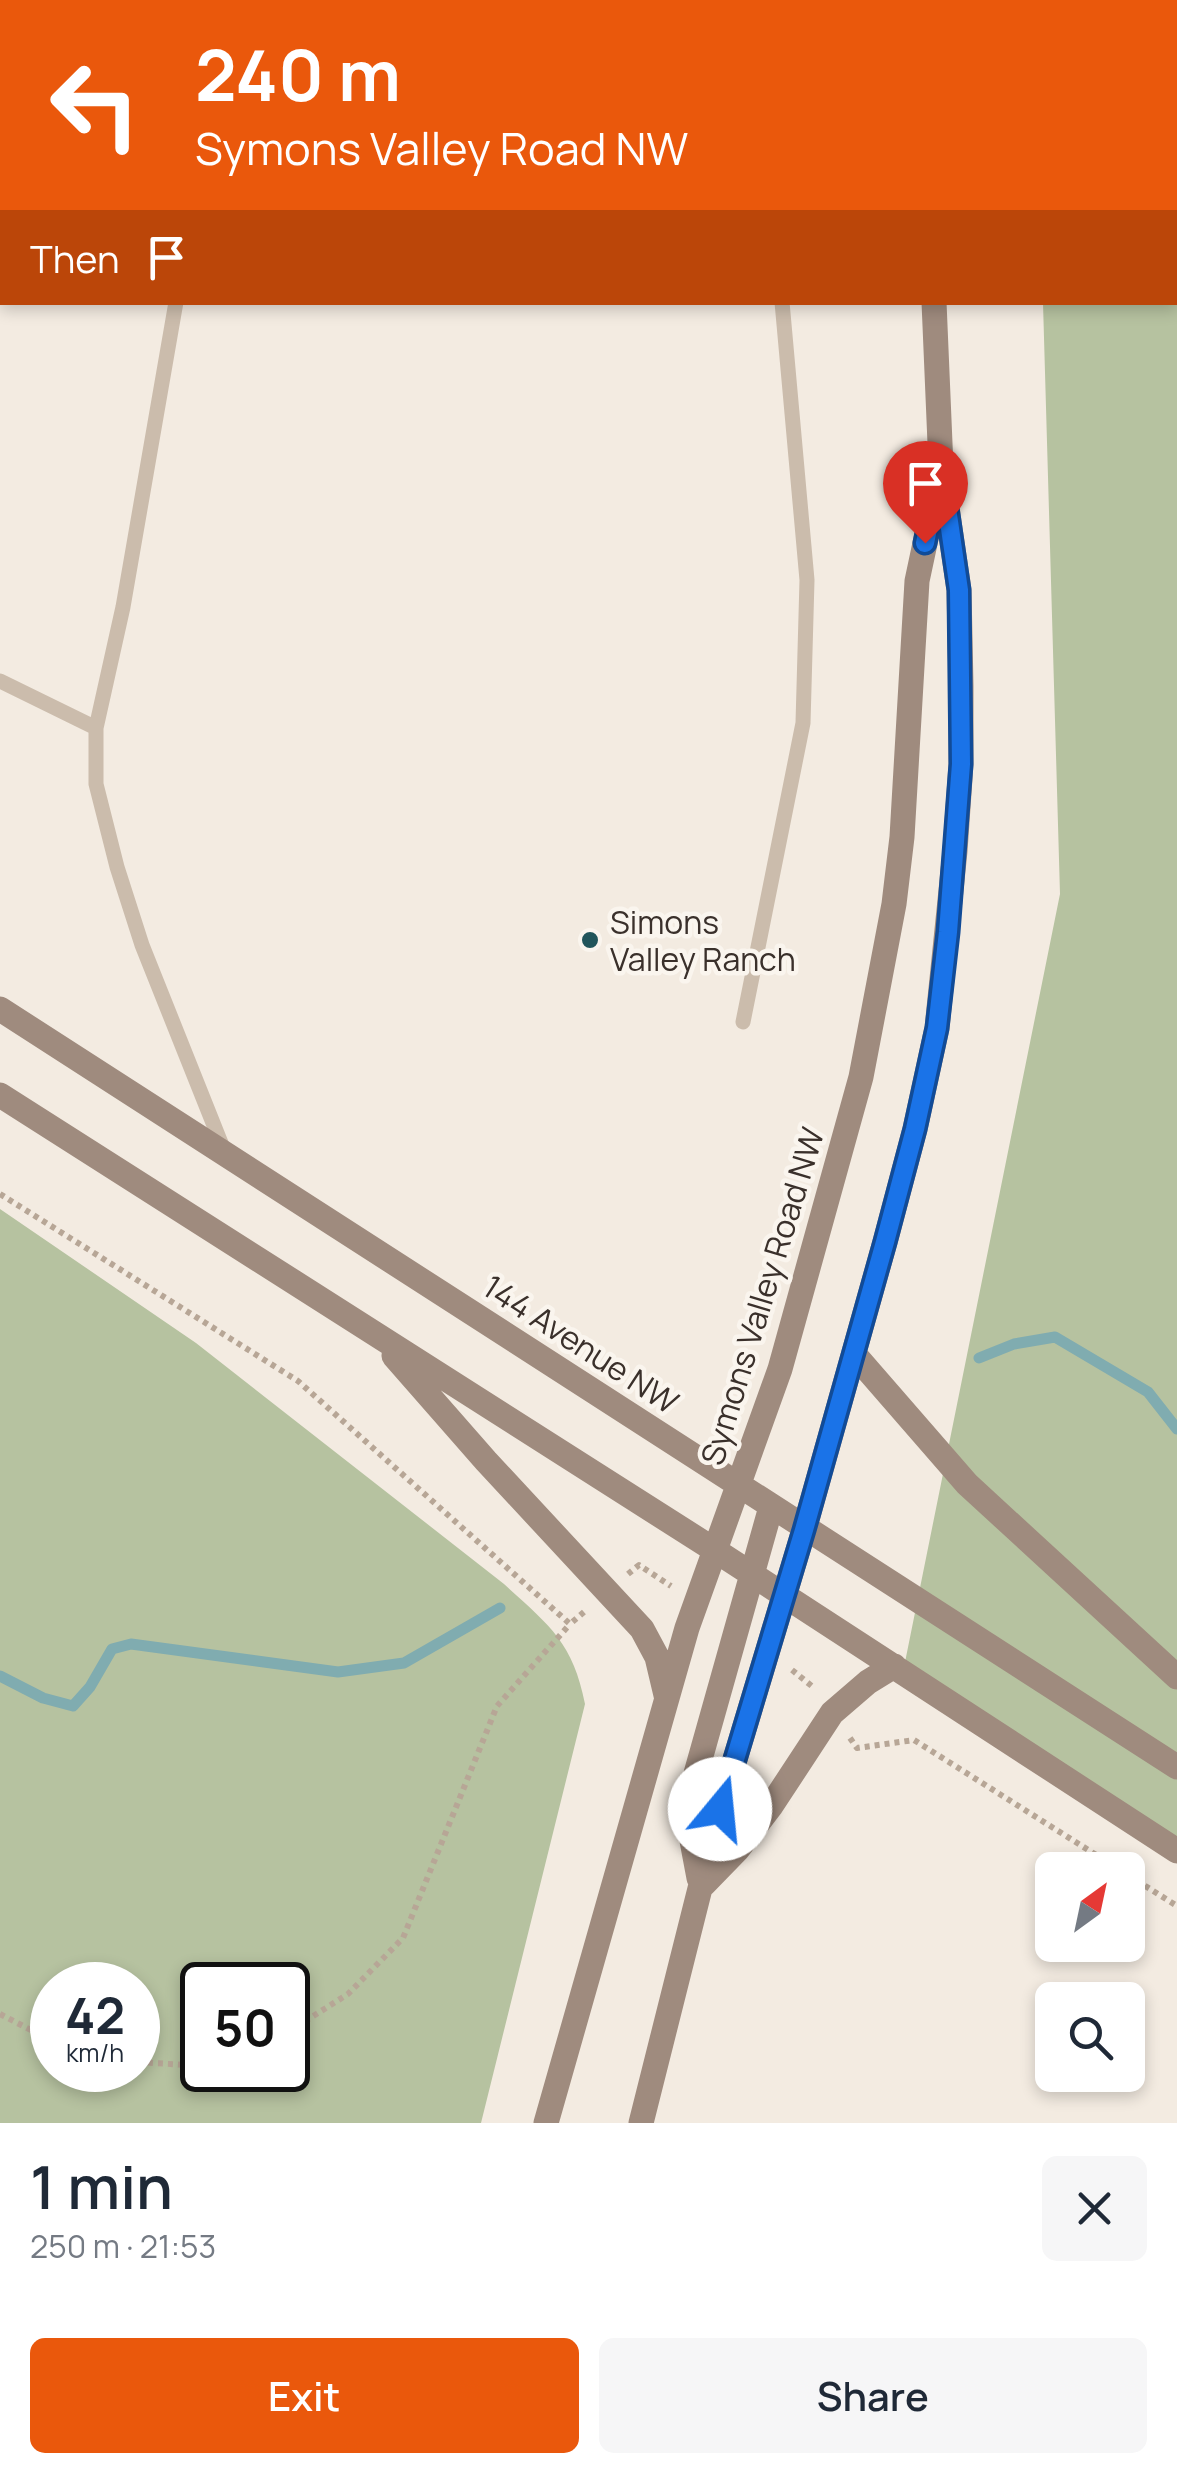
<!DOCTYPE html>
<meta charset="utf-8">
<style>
body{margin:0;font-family:Manrope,sans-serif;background:#f6f6f7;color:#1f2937;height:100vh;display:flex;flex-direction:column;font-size:38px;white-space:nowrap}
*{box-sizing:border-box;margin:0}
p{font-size:32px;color:#747a83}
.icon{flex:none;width:55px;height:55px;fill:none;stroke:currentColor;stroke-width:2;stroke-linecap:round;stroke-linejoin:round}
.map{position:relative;height:2123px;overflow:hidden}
.side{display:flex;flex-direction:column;background:#fff;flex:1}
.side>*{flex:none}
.top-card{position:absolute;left:0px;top:0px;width:1178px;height:305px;box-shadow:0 5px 15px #0003;background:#ea580c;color:#fff;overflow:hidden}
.needle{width:65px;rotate:33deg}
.fabs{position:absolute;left:1035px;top:1852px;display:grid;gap:20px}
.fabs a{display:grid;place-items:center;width:110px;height:110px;border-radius:15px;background:#fff;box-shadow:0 5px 15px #0003;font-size:50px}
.speed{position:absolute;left:30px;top:1962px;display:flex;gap:20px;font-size:50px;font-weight:700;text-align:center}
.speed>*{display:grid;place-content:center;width:130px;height:130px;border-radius:50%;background:#fff;box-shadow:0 5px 15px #0003;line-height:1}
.speed small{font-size:25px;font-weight:400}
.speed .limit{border:5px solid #111;border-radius:15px;background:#fff;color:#111}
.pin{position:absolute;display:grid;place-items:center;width:85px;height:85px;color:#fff;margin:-102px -42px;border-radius:50% 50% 50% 0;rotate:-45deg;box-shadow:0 0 10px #0007}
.pin .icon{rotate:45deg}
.me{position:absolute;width:110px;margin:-55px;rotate:17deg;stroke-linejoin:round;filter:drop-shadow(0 0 8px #0008)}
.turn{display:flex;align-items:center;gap:35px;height:210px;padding:0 30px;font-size:45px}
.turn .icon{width:130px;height:130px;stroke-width:2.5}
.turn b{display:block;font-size:70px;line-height:85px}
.then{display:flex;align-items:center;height:95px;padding:0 30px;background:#0003;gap:20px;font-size:38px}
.round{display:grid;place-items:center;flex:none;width:105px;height:105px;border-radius:15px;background:#f6f6f7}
.summary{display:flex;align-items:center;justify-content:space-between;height:170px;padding:0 30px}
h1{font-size:60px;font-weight:600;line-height:75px}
.primary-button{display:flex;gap:20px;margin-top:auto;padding:20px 30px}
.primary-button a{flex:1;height:115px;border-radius:15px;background:#ea580c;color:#fff;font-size:40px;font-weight:600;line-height:115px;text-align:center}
.primary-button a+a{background:#f6f6f7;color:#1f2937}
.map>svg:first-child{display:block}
.green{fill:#b6c2a0;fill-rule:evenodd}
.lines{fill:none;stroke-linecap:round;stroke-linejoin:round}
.stream{stroke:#80acb0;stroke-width:11}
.path{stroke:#b7a696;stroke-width:6;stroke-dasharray:5 5;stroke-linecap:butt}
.lane{stroke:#cbbcac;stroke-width:15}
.secondary{stroke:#9f8b7e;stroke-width:25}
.route-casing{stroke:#114b97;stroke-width:25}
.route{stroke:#1a73e8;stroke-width:18}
.poi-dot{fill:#21555b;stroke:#faf5ee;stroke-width:4}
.labels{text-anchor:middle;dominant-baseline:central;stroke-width:9;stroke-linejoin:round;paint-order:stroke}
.poi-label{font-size:32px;fill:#3a302b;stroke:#faf5ee;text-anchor:start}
.street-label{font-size:32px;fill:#3a302b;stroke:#faf5ee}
</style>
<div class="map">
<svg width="1177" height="2123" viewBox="0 0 1177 2123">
<rect width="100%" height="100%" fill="#f3ebe1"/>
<path class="green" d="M1035,0h142v1838l-275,-161 158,-783 -17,-591 132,-1v-300z
M0,1209l196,134 308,241c45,41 69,58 81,120l-104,419h-481zM52,1985h86v85h-86zM202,1985h86v85h-86z"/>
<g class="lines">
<path class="stream" d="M979,1358l35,-14 41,-7 93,55 29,37
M0,1676l43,22 30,8 17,-19 22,-38 19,-5 207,28 66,-9 96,-55"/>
<path class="path" d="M0,1194l298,187 272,243 15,-13
M628,1574l11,-9 32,21
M792,1670l21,17
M850,1738l7,10 57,-8 206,130
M1128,1875l49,31
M0,2014l52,27
M288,2032l60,-38 55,-56 94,-232 73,-82
M138,2062l48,3 16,-5"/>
<path class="lane" d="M721,0l1,2
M209,2l1,-2
M0,41l2,1
M176,302l-53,305 -27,121v56l21,83 25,78 83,208
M0,681l96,47
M743,1022l60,-299 4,-143 -25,-278"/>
<path class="secondary" d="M918,0v2
M0,1009l1177,758
M0,1095l713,454 464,302
M854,1354l113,130 210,193
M394,1356l92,105 156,168 15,28 9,38
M699,1878l-13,-69 85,-302
M704,1884l34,-35 33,-43 61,-93 36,-31 26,-16
M546,2123l141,-495 93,-259 81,-292 33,-173 8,-67 15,-256 20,-94
M641,2123l79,-314 84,-279 81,-288 30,-113 22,-101 18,-177 6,-87v-78l-2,-96 -18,-123 -7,-165"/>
</g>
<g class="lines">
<g class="route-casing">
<path id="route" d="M720,1809l84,-279 81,-288 30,-113 22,-101 11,-96 13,-168 -2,-174 -18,-123 -16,76"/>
</g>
<use href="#route" class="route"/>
</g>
<circle class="poi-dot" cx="590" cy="940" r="10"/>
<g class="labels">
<g class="poi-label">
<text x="610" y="922">Simons<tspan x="610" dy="37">Valley Ranch</tspan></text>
</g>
<g class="street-label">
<text transform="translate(762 1296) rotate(-73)">Symons Valley Road NW</text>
<text transform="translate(581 1344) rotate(33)">144 Avenue NW</text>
</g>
</g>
</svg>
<div class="fabs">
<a><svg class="needle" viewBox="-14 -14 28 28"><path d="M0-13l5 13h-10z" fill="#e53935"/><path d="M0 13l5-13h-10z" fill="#747a83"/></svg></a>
<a><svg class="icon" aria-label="search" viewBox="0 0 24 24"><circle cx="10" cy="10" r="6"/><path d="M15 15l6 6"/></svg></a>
</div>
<div class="speed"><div>42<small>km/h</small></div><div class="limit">50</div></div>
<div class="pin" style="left:925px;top:543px;background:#d93025"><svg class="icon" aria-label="arrive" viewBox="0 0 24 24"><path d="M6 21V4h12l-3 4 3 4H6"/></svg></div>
<svg class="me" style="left:720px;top:1809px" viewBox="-20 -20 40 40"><circle r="19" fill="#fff"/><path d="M0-13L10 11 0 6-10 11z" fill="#1a73e8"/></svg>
<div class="top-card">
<div class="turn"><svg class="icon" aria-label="left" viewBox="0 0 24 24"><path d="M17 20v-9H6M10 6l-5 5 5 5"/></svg><div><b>240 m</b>Symons Valley Road NW</div></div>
<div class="then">Then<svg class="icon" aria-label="arrive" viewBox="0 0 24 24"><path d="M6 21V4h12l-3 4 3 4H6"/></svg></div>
</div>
</div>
<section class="side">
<div class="summary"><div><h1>1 min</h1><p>250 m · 21:53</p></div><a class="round"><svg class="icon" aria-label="close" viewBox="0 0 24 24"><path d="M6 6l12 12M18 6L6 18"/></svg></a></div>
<div class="primary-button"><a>Exit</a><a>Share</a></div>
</section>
